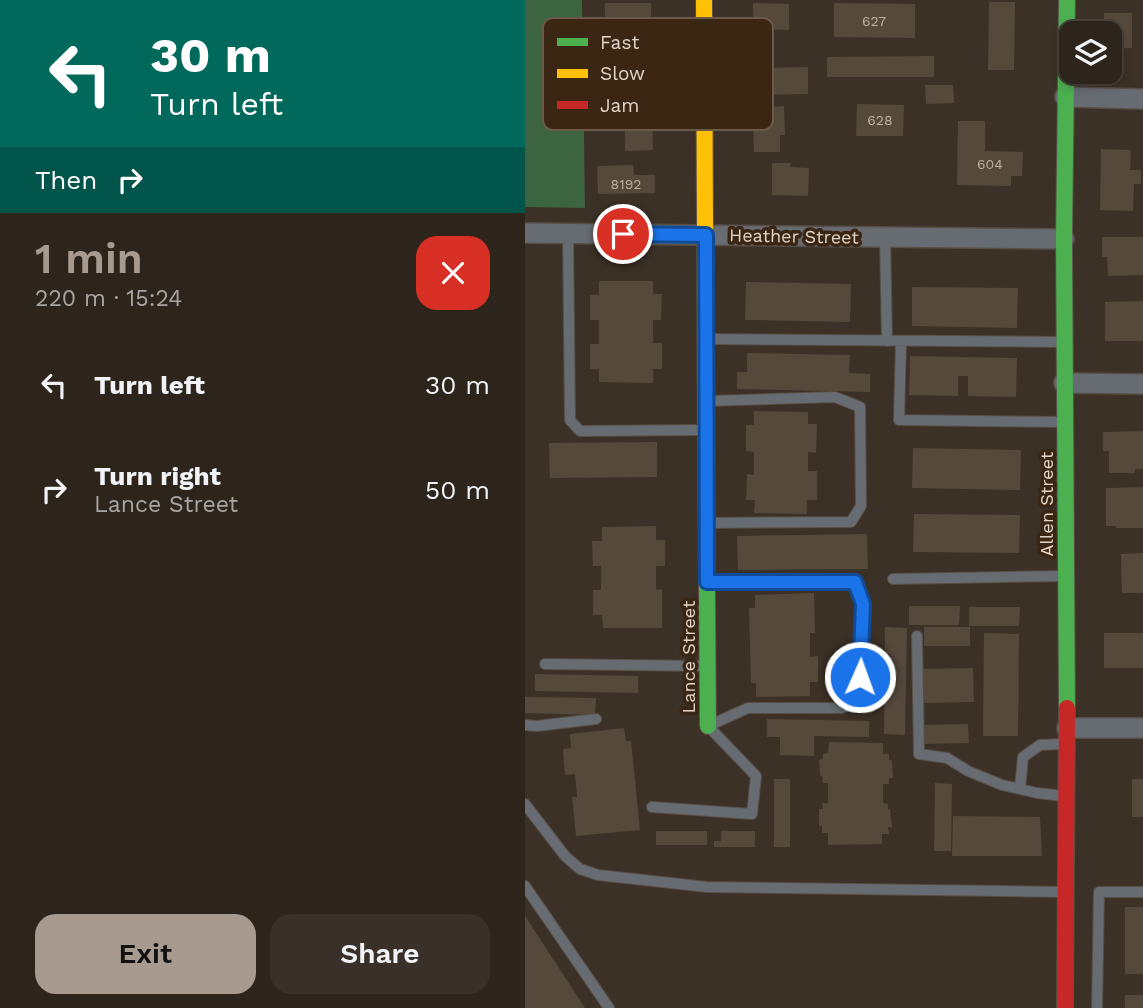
<!DOCTYPE html>
<meta charset="utf-8">
<style>
body{margin:0;font-family:"Work Sans",sans-serif;background:#393129;color:#f1f3f6;height:100vh;display:flex;flex-direction:column;font-size:26px;white-space:nowrap}
*{box-sizing:border-box;margin:0}
p{font-size:23px;color:#a7a5a3}
.icon{flex:none;width:38px;height:38px;fill:none;stroke:currentColor;stroke-width:2;stroke-linecap:round;stroke-linejoin:round}
.map{position:relative;flex:1;overflow:hidden}
.drawer{display:flex;flex-direction:column;background:#2d251c;width:525px}
.drawer>*{flex:none}
.guide{background:#00695c;color:#fff;overflow:hidden}
.controls{position:absolute;left:534px;top:21px;display:grid;gap:14px}
.controls a{display:grid;place-items:center;width:63px;height:63px;border-radius:14px;background:#2d251c;box-shadow:0 4px 10px #0003,0 0 0 2px #48423b;font-size:35px}
.pin{position:absolute;display:grid;place-items:center;width:60px;height:60px;color:#fff;margin:-30px;border:4px solid #fff;border-radius:50%;box-shadow:0 2px 7px #0007}
.me{position:absolute;width:77px;margin:-38px;rotate:2deg;stroke-linejoin:round;filter:drop-shadow(0 0 5px #0008)}
.turn{display:flex;align-items:center;gap:24px;height:147px;padding:0 35px;font-size:32px}
.turn .icon{width:91px;height:91px;stroke-width:2.5}
.turn b{display:block;font-size:49px;line-height:60px}
.then{display:flex;align-items:center;height:66px;padding:0 35px;background:#0003;gap:14px;font-size:26px}
.round{display:grid;place-items:center;flex:none;width:74px;height:74px;border-radius:21px;background:#393129}
.summary{display:flex;align-items:center;justify-content:space-between;height:119px;padding:0 35px}
h1{font-size:42px;font-weight:600;line-height:52px;color:#a79a8f}
.action{display:flex;gap:14px;margin-top:auto;padding:14px 35px}
.action a{flex:1;height:80px;border-radius:21px;background:#a79a8f;color:#111;font-size:28px;font-weight:600;line-height:80px;text-align:center}
.action a+a{background:#393129;color:#f1f3f6}
ul{padding:0;list-style:none}
li{display:flex;align-items:center;gap:21px;height:105px;padding:0 35px}
li div{flex:1}
li b{display:block;font-size:26px}
li em{font-style:normal}
main{display:flex;flex:1;min-height:0}
.map>svg:first-child{display:block}
.green{fill:#3c6441}
.building{fill:#55493c}
.lines{fill:none;stroke-linecap:round;stroke-linejoin:round}
.lane-casing{stroke:#584e45;stroke-width:12}
.street-casing{stroke:#584e45;stroke-width:22}
.fast-casing{stroke:#584e45;stroke-width:18}
.slow-casing{stroke:#584e45;stroke-width:18}
.jam-casing{stroke:#584e45;stroke-width:18}
.lane{stroke:#676c72;stroke-width:10}
.street{stroke:#676c72;stroke-width:19}
.fast{stroke:#4caf50;stroke-width:16}
.slow{stroke:#ffc107;stroke-width:16}
.jam{stroke:#c62828;stroke-width:16}
.route-casing{stroke:#114b97;stroke-width:18}
.route{stroke:#1a73e8;stroke-width:12}
.labels{text-anchor:middle;dominant-baseline:central;stroke-width:7;stroke-linejoin:round;paint-order:stroke}
.number-label{font-size:14px;fill:#bdb0a4}
.street-label{font-size:18px;fill:#e0d3c7;stroke:#3a2613}
.key{fill:#3a2613;stroke:#6c5a49;stroke-width:2}
.key-label{font-size:19px;fill:#e0d3c7}
</style>
<main>
<section class="drawer">
<div class="guide">
<div class="turn"><svg class="icon" aria-label="left" viewBox="0 0 24 24"><path d="M17 20v-9H6M10 6l-5 5 5 5"/></svg><div><b>30 m</b>Turn left</div></div>
<div class="then">Then<svg class="icon" aria-label="right" viewBox="0 0 24 24"><path d="M7 20v-9h11M14 6l5 5-5 5"/></svg></div>
</div>
<div class="summary"><div><h1>1 min</h1><p>220 m · 15:24</p></div><a class="round" style="background:#d93025;color:#fff"><svg class="icon" aria-label="close" viewBox="0 0 24 24"><path d="M6 6l12 12M18 6L6 18"/></svg></a></div>
<ul>
<li><svg class="icon" aria-label="left" viewBox="0 0 24 24"><path d="M17 20v-9H6M10 6l-5 5 5 5"/></svg><div><b>Turn left</b></div><em>30 m</em></li>
<li><svg class="icon" aria-label="right" viewBox="0 0 24 24"><path d="M7 20v-9h11M14 6l5 5-5 5"/></svg><div><b>Turn right</b><p>Lance Street</p></div><em>50 m</em></li>
</ul>
<div class="action"><a>Exit</a><a>Share</a></div>
</section>
<div class="map">
<svg width="618" height="1008" viewBox="0 0 618 1008">
<rect width="100%" height="100%" fill="#3c3126"/>
<path class="green" d="M0,0h57l3,208 -60,-1z"/>
<path class="building" d="M464,2h26l-1,68h-26z
M80,3h46v30h-46z
M228,3l36,1v26l-36,-1z
M309,3l81,1v34l-81,-1z
M579,13h28v35l-23,1v-16h-5z
M409,56v21h-107v-20z
M283,67v27l-55,1v-27z
M400,85h28l1,18 -28,1z
M332,104l47,1 -1,31h-47z
M259,106l1,29h-5v17h-26l-1,-37h14v-8z
M100,114h27l1,36 -28,1z
M433,121h27v30l38,1 -1,24h-11v10l-54,-1z
M576,149l30,1 -1,20h11v14h-7l-1,27 -33,-1z
M247,163h19l-1,4 19,1 -1,28 -36,-1z
M108,165l1,10h21v18l-57,1 -1,-28z
M577,237h41v38l-35,1 -1,-19h-5z
M74,281h54v13h9l-1,26h-8v23h9v26h-9v14l-54,-1v-13h-9v-25h9v-24h-9v-25h9z
M221,282l105,2 -1,38 -105,-2z
M387,287l106,1 -1,40 -105,-2z
M618,301v40h-38v-39z
M222,353l103,2 -1,18 21,1v18l-133,-3v-17h10z
M385,356l107,2 -1,39 -48,-1v-20h-10v20l-49,-1z
M229,411l54,1v12h9l-1,29 -8,-1v19h9v29h-10v14l-53,-1 1,-13h-9l1,-26 7,1v-23l-8,-1v-26h8z
M618,431v38h-8v4h-26v-22h-6v-19z
M132,442v35l-107,1 -1,-35z
M388,448l108,2 -1,40 -108,-2z
M618,487v41h-27v-2h-10v-38z
M389,514l106,1 -1,38 -106,-1z
M131,526v14h9v26h-9v24l6,-1v39h-59l-1,-13h-9v-25h8v-24h-8l-1,-25h10v-14z
M342,534l1,35 -130,1 -1,-34z
M618,553v40h-21l-1,-39z
M289,593l1,40h-5v24l8,-1v26h-8v14l-54,1v-14h-5l-2,-75h6v-13z
M384,606h51l-1,19h-50z
M444,607h51l-1,19h-50z
M360,627l22,1 -2,107 -21,-1z
M399,627h46v19h-46z
M459,633l35,1 -1,102h-35z
M579,633h39v35h-39z
M448,668l1,34 -50,1 -1,-34z
M10,674l103,2v17l-103,-2z
M0,697l71,1 -1,17 -70,-2z
M242,719l102,2v16l-55,-1v20l-34,-1v-18h-13z
M443,724l1,19 -45,1v-19z
M99,728l2,13h5l9,89 -64,6 -4,-39h5l-2,-23 -10,1 -2,-26 8,-1 -1,-14z
M304,742l54,1v11h6v6h3l1,18h-4v6h-6v19l5,1v5h2l2,18h-4l1,7h-7v10l-54,1v-12h-6v-7h-3v-17h4l-1,-6h6v-20h-5l-1,-7h-2l-1,-16 4,-1v-5l5,-1z
M249,779h16v68h-16z
M607,779h11v38h-11z
M410,783l17,1 -1,67h-17z
M428,816l87,1 2,39h-90z
M131,831h51v14h-51z
M196,831h34v16h-41v-6h7z
M600,907h18v67h-18z
M0,916l60,92h-60z
M600,995h18v13h-18z"/>
<g class="lines">
<g class="lane-casing">
<path id="lane" d="M43,233l2,187 10,11 124,-1
M360,237l2,104
M182,339l356,3
M376,341l-2,79 165,2
M182,523l144,-1 10,-16 -1,-99 -25,-10 -127,4
M368,579l171,-3
M392,636l2,118 28,4 21,13 34,14 35,8 26,3
M20,664l160,2
M0,725l12,1 59,-7
M495,789l3,-32 17,-12 23,-1
M0,804l40,52 15,13 18,6 109,12 356,5
M127,807l100,7 4,-38 -48,-50 40,-18h93l18,-6 4,-98 -8,-22h-144
M0,886l84,122
M572,1008l2,-116h44"/>
</g>
<g class="street-casing">
<path id="street" d="M540,97l78,2
M0,233l539,6
M539,383l79,1
M542,728h76"/>
</g>
<g class="fast-casing">
<path id="fast" d="M181,451l2,275
M542,708l-3,-469 3,-239"/>
</g>
<g class="slow-casing">
<path id="slow" d="M179,0l2,451"/>
</g>
<g class="jam-casing">
<path id="jam" d="M540,1008l2,-300"/>
</g>
<use href="#lane" class="lane"/>
<use href="#street" class="street"/>
<use href="#fast" class="fast"/>
<use href="#slow" class="slow"/>
<use href="#jam" class="jam"/>
</g>
<g class="lines">
<g class="route-casing">
<path id="route" d="M98,234l83,1 1,347h148l8,22 -3,73"/>
</g>
<use href="#route" class="route"/>
</g>
<g class="labels">
<g class="number-label">
<text x="349" y="21">627</text>
<text x="355" y="120">628</text>
<text x="465" y="164">604</text>
<text x="101" y="184">8192</text>
</g>
<g class="street-label">
<text transform="translate(269 236) rotate(1)">Heather Street</text>
<text transform="translate(521 504) rotate(-90)">Allen Street</text>
<text transform="translate(163 657) rotate(-90)">Lance Street</text>
</g>
</g>
<rect x="18" y="18" width="230" height="112" rx="10" class="key"/>
<rect x="32" y="38" width="31" height="8" fill="#4caf50"/>
<rect x="32" y="69" width="31" height="9" fill="#ffc107"/>
<rect x="32" y="101" width="31" height="8" fill="#c62828"/>
<g class="key-label">
<text x="75" y="49">Fast</text>
<text x="75" y="80">Slow</text>
<text x="75" y="112">Jam</text>
</g>
</svg>
<div class="controls">
<a><svg class="icon" aria-label="layers" viewBox="0 0 24 24"><path d="M12 4l9 5-9 5-9-5zM3 14l9 5 9-5"/></svg></a>
</div>
<div class="pin" style="left:98px;top:234px;background:#d93025"><svg class="icon" aria-label="arrive" viewBox="0 0 24 24"><path d="M6 21V4h12l-3 4 3 4H6"/></svg></div>
<svg class="me" style="left:335px;top:677px" viewBox="-20 -20 40 40"><circle r="17" fill="#1a73e8" stroke="#fff" stroke-width="3"/><path d="M0-11L8 9 0 5-8 9z" fill="#fff"/></svg>
</div>
</main>
